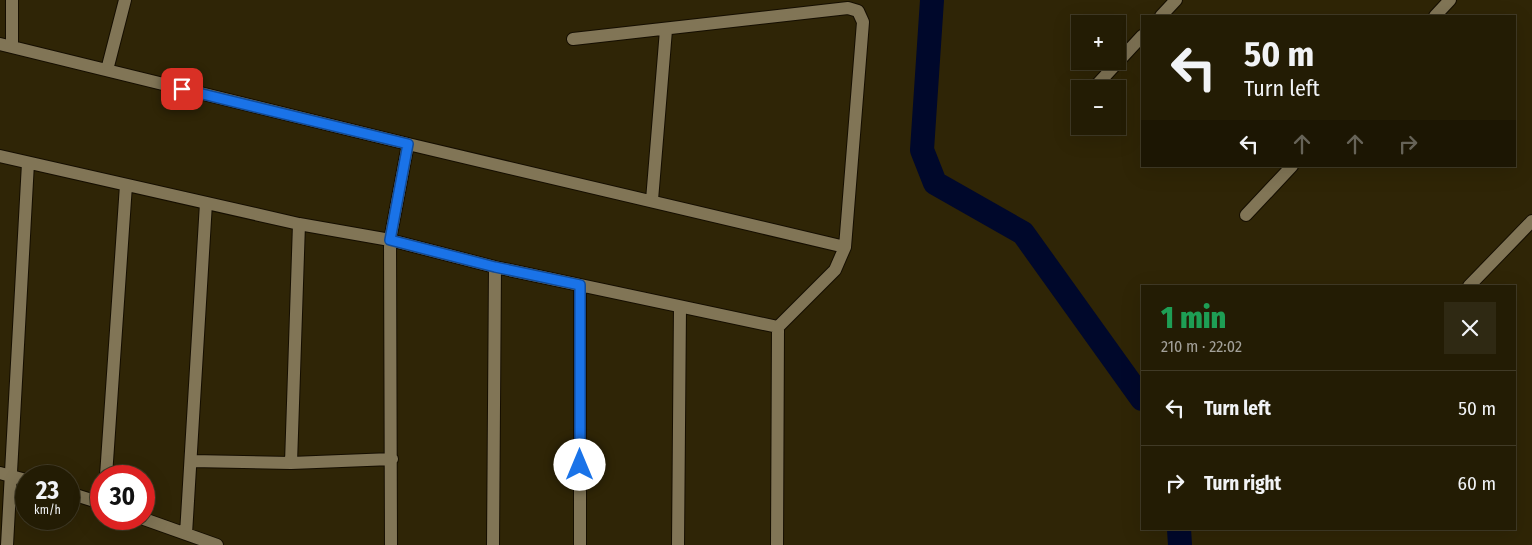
<!DOCTYPE html>
<meta charset="utf-8">
<style>
body{margin:0;font-family:"Fira Sans Condensed",sans-serif;background:#2f2913;color:#f1f3f6;height:100vh;display:flex;flex-direction:column;font-size:19px;white-space:nowrap}
*{box-sizing:border-box;margin:0}
p{font-size:16px;color:#a3a19a}
.icon{flex:none;width:28px;height:28px;fill:none;stroke:currentColor;stroke-width:2;stroke-linecap:round;stroke-linejoin:round}
.map{position:relative;flex:1;overflow:hidden}
.panel{position:absolute;left:1141px;top:285px;width:375px;height:245px;display:flex;flex-direction:column;background:#231c04;border-radius:0px;box-shadow:0 5px 20px #0002,0 0 0 1px #403a26}
.panel>*{flex:none}
.top-card{position:absolute;left:1141px;top:15px;width:375px;height:152px;border-radius:0px;box-shadow:0 5px 20px #0002,0 0 0 1px #403a26;background:#231c04;color:#f1f3f6;overflow:hidden}
.controls{position:absolute;left:1071px;top:15px;display:grid;gap:10px}
.controls a{display:grid;place-items:center;width:55px;height:55px;border-radius:0px;background:#231c04;box-shadow:0 5px 20px #0002,0 0 0 1px #403a26;font-size:25px}
.speed{position:absolute;left:15px;top:465px;display:flex;gap:10px;font-size:25px;font-weight:700;text-align:center}
.speed>*{display:grid;place-content:center;width:65px;height:65px;border-radius:50%;background:#231c04;box-shadow:0 5px 20px #0002,0 0 0 1px #403a26;line-height:1}
.speed small{font-size:12px;font-weight:400}
.speed .limit{border:8px solid #d22;background:#fff;color:#111}
.pin{position:absolute;display:grid;place-items:center;width:42px;height:42px;color:#fff;margin:-21px;border-radius:10px;box-shadow:0 2px 8px #0006}
.me{position:absolute;width:55px;margin:-28px;rotate:0deg;stroke-linejoin:round;filter:drop-shadow(0 0 4px #0008)}
.turn{display:flex;align-items:center;gap:18px;height:105px;padding:0 20px;font-size:22px}
.turn .icon{width:65px;height:65px;stroke-width:2.5}
.turn b{display:block;font-size:35px;line-height:42px}
.lanes{display:flex;align-items:center;height:48px;padding:0 20px;background:#0003;justify-content:center;gap:25px;direction:ltr}
.lanes .off{opacity:.35}
.round{display:grid;place-items:center;flex:none;width:52px;height:52px;border-radius:0px;background:#2f2913}
.head{display:flex;align-items:center;justify-content:space-between;height:85px;padding:0 20px}
h1{font-size:30px;font-weight:800;line-height:38px;color:#1e9e55}
ul{padding:0;list-style:none}
li{display:flex;align-items:center;gap:15px;height:75px;padding:0 20px;border-top:1px solid #403a26}
li div{flex:1}
li b{display:block;font-size:19px}
li em{font-style:normal}
.map>svg:first-child{display:block}
.lines{fill:none;stroke-linecap:round;stroke-linejoin:round}
.canal{stroke:#00082b;stroke-width:24}
.minor-casing{stroke:#150e00;stroke-width:14}
.minor{stroke:#817556;stroke-width:12}
.route-casing{stroke:#114b97;stroke-width:12}
.route{stroke:#1a73e8;stroke-width:9}
</style>
<div class="map">
<svg width="1532" height="545" viewBox="0 0 1532 545">
<rect width="100%" height="100%" fill="#2f2506"/>
<g class="lines">
<path class="canal" d="M932,0l-10,150 13,33 88,50 119,166
M1179,529l1,16"/>
<g class="minor-casing">
<path id="minor" d="M1161,16l15,-16
M1435,16l15,-16
M573,39l275,-31 10,3 5,11 -18,225 -10,23 -57,57 -1,218
M0,44l408,100 437,103
M12,47v-47
M107,70l18,-70
M1093,89l49,-53
M0,156l299,68 91,16 105,27 283,60
M652,200l14,-170
M1246,215l46,-49
M580,285v260
M1469,286l63,-65
M192,461l99,2 101,-4
M291,463l8,-239
M0,473l26,7
M106,476l20,-291
M69,493l32,10
M144,519l73,26
M186,534l20,-331
M7,545l21,-382
M391,545l-1,-305 18,-96
M493,545l2,-278
M678,545l2,-238"/>
</g>
<use href="#minor" class="minor"/>
</g>
<g class="lines">
<g class="route-casing">
<path id="route" d="M182,89l226,55 -18,96 105,27 85,18v180"/>
</g>
<use href="#route" class="route"/>
</g>
</svg>
<div class="controls">
<a>+</a>
<a>−</a>
</div>
<div class="speed"><div>23<small>km/h</small></div><div class="limit">30</div></div>
<div class="pin" style="left:182px;top:89px;background:#d93025"><svg class="icon" aria-label="arrive" viewBox="0 0 24 24"><path d="M6 21V4h12l-3 4 3 4H6"/></svg></div>
<svg class="me" style="left:580px;top:465px" viewBox="-20 -20 40 40"><circle r="19" fill="#fff"/><path d="M0-13L10 11 0 6-10 11z" fill="#1a73e8"/></svg>
<div class="top-card">
<div class="turn"><svg class="icon" aria-label="left" viewBox="0 0 24 24"><path d="M17 20v-9H6M10 6l-5 5 5 5"/></svg><div><b>50 m</b>Turn left</div></div>
<div class="lanes"><svg class="icon" aria-label="left" viewBox="0 0 24 24"><path d="M17 20v-9H6M10 6l-5 5 5 5"/></svg><svg class="icon off" aria-label="ahead" viewBox="0 0 24 24"><path d="M12 20V5M6 11l6-6 6 6"/></svg><svg class="icon off" aria-label="ahead" viewBox="0 0 24 24"><path d="M12 20V5M6 11l6-6 6 6"/></svg><svg class="icon off" aria-label="right" viewBox="0 0 24 24"><path d="M7 20v-9h11M14 6l5 5-5 5"/></svg></div>
</div>
<section class="panel">
<div class="head"><div><h1>1 min</h1><p>210 m · 22:02</p></div><a class="round"><svg class="icon" aria-label="close" viewBox="0 0 24 24"><path d="M6 6l12 12M18 6L6 18"/></svg></a></div>
<ul>
<li><svg class="icon" aria-label="left" viewBox="0 0 24 24"><path d="M17 20v-9H6M10 6l-5 5 5 5"/></svg><div><b>Turn left</b></div><em>50 m</em></li>
<li><svg class="icon" aria-label="right" viewBox="0 0 24 24"><path d="M7 20v-9h11M14 6l5 5-5 5"/></svg><div><b>Turn right</b></div><em>60 m</em></li>
</ul>
</section>
</div>
